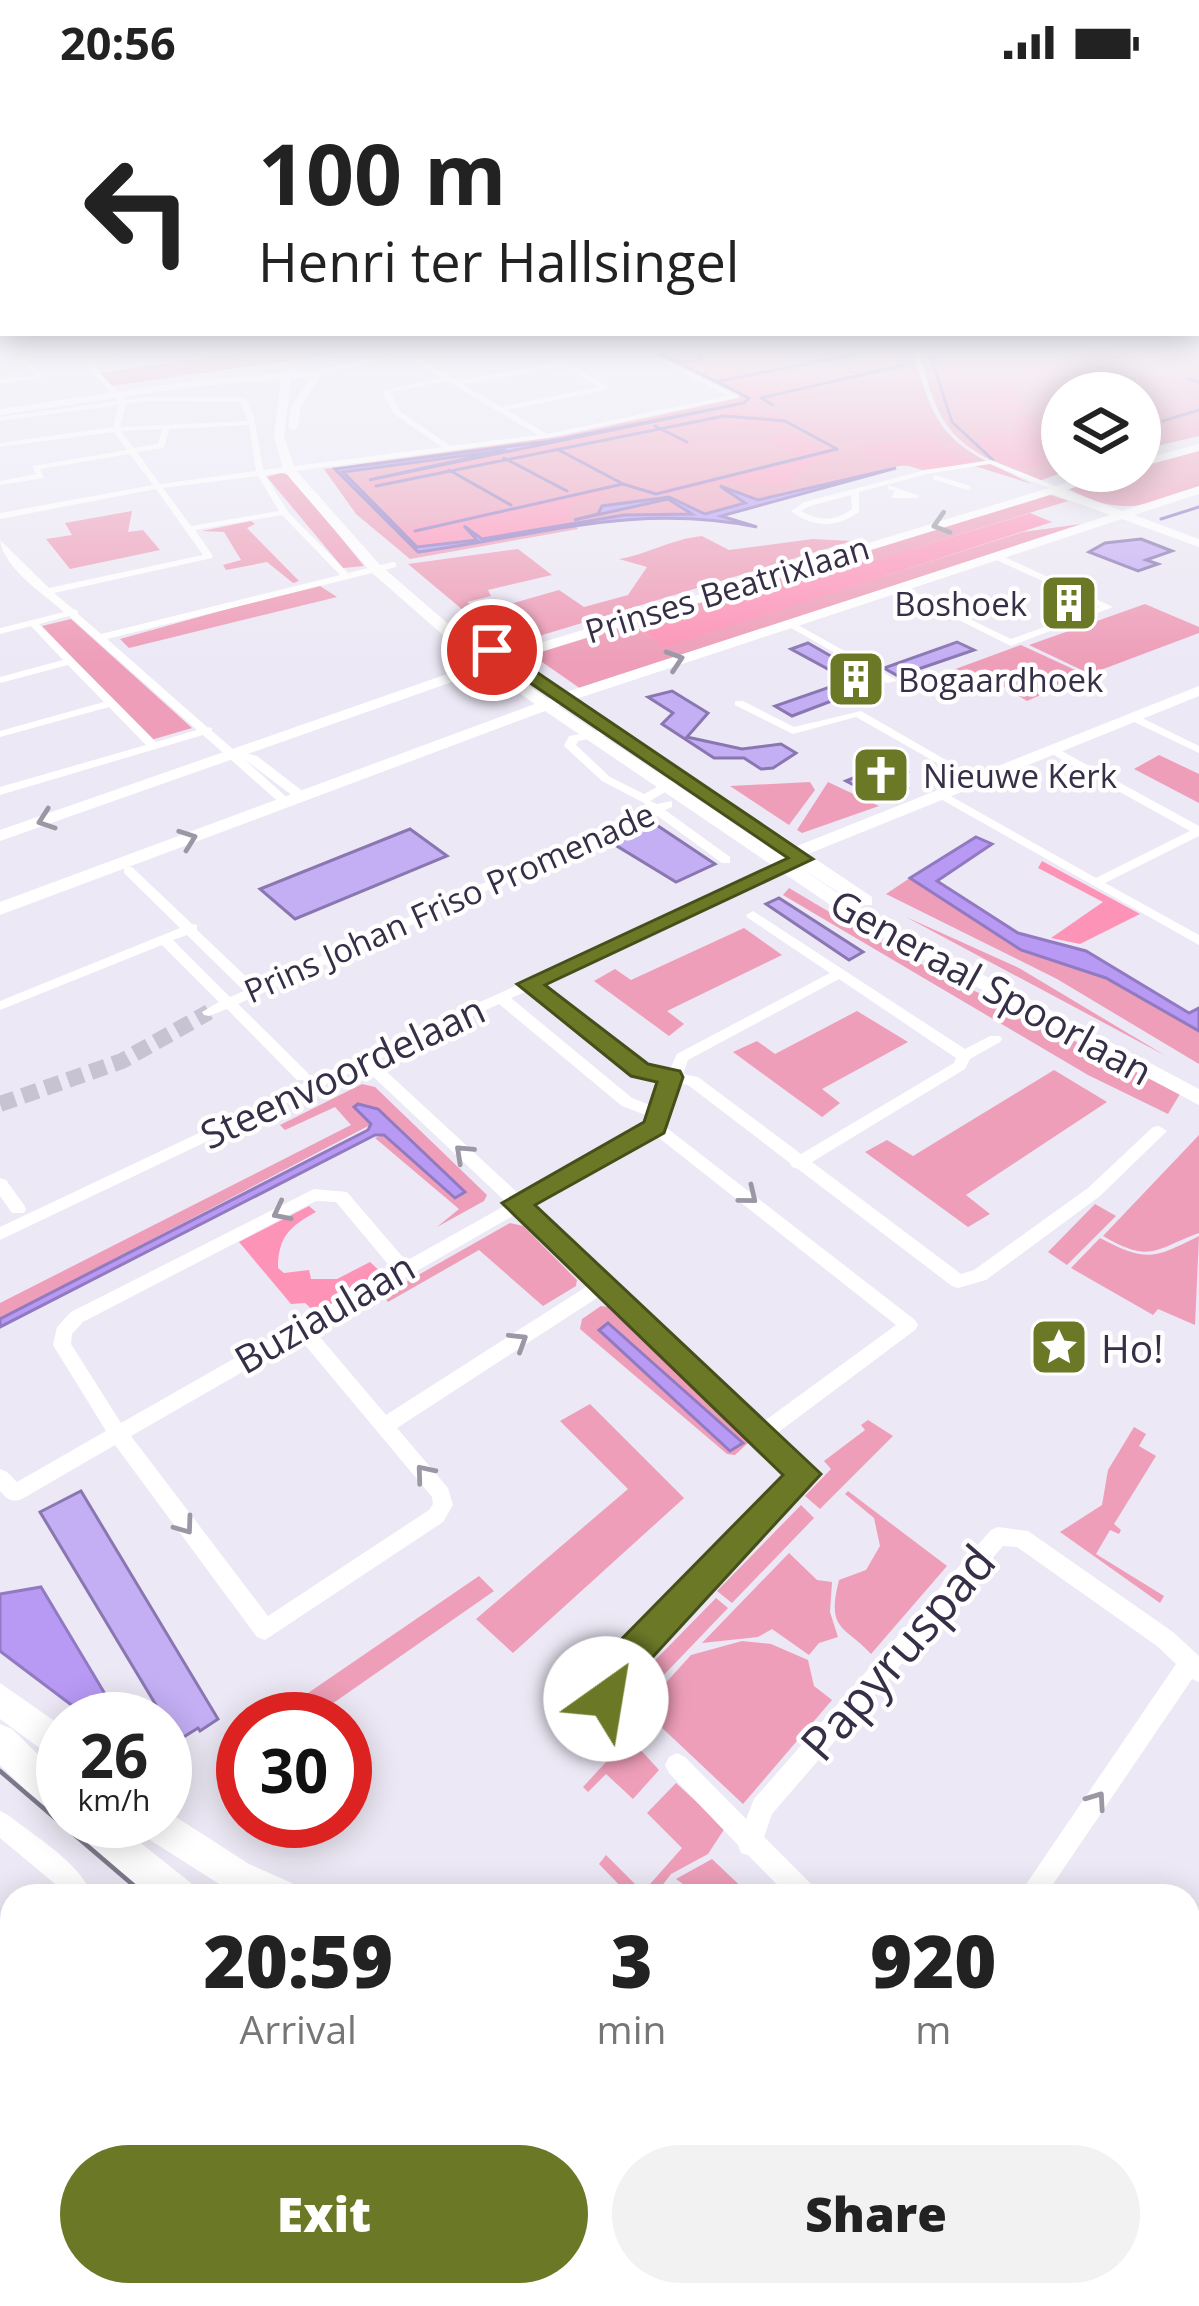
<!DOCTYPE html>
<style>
body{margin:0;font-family:"Open Sans",sans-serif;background:#f2f2f2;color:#222;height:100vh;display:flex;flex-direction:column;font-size:45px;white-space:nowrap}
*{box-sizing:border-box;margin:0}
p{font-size:39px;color:#767676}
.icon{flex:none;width:66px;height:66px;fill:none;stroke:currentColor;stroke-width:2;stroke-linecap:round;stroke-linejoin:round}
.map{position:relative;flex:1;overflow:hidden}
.drawer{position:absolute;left:0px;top:1800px;width:1200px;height:423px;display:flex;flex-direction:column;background:#fff;border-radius:36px 36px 0 0;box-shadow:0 6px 30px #0003}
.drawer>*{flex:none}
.guide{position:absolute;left:0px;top:0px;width:1200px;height:252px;box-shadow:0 6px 30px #0003;background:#fff;color:#222;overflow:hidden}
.fabs{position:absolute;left:1041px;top:288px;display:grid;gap:24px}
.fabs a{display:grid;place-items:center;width:120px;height:120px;border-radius:50%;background:#fff;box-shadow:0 6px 30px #0003;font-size:60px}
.speed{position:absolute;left:36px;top:1608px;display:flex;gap:24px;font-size:60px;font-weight:700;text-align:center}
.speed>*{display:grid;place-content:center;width:156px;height:156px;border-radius:50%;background:#fff;box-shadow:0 6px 30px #0003;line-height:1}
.speed small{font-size:30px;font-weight:400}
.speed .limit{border:18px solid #d22;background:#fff;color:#111}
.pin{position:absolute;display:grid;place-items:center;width:102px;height:102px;color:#fff;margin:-51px;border:6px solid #fff;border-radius:50%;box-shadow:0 3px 12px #0007}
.me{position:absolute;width:132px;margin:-66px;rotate:32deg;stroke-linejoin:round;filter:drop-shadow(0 0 9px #0008)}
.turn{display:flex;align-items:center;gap:42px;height:252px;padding:0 60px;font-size:54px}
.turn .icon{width:156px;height:156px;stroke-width:2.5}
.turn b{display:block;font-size:84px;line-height:102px}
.eta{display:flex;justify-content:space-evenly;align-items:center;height:204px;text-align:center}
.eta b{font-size:72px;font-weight:800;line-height:84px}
.cta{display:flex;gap:24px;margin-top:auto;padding:24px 60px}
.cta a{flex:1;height:138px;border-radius:72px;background:#6b7927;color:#fff;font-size:48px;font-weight:800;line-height:138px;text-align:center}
.cta a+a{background:#f2f2f2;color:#222}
.status{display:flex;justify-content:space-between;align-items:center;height:84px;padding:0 60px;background:#fff;direction:ltr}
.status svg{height:33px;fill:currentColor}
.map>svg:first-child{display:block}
.green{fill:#ee9eb8}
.forest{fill:#fd94b8}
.water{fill:#b89af5;stroke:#917ac1;stroke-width:3}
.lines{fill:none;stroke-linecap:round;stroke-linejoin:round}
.stream{stroke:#917ac1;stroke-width:3}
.building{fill:#c4aef4;stroke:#8a77b2;stroke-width:3}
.street-tunnel{stroke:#c8c3d2;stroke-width:16;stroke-dasharray:16 8;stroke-linecap:butt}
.street{fill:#fff;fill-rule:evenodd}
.secondary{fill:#fff;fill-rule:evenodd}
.tram{stroke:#7f798d;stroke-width:4.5}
.oneway{stroke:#9b97a4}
.route{fill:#6b7927;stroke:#464f19;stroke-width:3}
.labels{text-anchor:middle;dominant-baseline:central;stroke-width:9;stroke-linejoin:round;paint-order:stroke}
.far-street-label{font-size:33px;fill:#372f48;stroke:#fff}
.far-poi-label{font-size:33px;fill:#372f48;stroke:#fff;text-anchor:start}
.street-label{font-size:39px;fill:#372f48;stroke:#fff}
.poi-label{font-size:39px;fill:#372f48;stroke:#fff;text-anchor:start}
.near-street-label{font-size:48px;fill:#372f48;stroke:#fff}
</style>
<div class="status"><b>20:56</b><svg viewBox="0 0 49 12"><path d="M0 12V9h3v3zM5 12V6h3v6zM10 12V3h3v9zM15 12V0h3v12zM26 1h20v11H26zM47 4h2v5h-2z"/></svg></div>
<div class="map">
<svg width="1199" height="2222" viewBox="0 0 1199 2222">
<rect width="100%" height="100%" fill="#ece8f5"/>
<path class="green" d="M250,267h105l-244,35 -12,-13z
M648,267h265c24,89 37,93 119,133l-67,-21 -66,3 -193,49 -54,-1 -78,10 4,5 -168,30 -54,-45 -32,-45 238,-33 182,-39z
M919,267h280v85l-59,14v-57h-78v78h5l-31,11c-81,-38 -95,-43 -117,-131z
M1199,365v38c-54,18 -76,31 -130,2z
M281,389l9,2 74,91 -21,2 -76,-91z
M1048,410l20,7 -426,131 23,14 358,-114 58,-8 -500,165 -49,-34z
M132,427l-4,21 15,-2 17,20 -90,19 -24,-30 26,-4 -7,-12z
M251,437l4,3 -8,4 52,53 -6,2 -26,-21 -41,8 -3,-5 18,-5 -17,-28 -22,-1z
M702,452l27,14 84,-11 39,2 -336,102 -16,-2 -92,-77 110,-15 34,26 -64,15 3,6 -24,6 19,13 34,-4 -10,-7 49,-14 25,17 44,-12 19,-28 -28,-8c30,-5 52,-20 83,-23z
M317,500l20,13 -208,51 -9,-9z
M1145,520l54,23v6l-109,41 -61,-29z
M71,535l121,109 -41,12 -109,-114z
M1021,561l65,30 -59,26 -26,-16 -38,1 -1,-10 -12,-5z
M1159,671l40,19v29l-65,-34z
M810,698l5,8 -26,35 -59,-39z
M828,698l51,24 -77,27 -5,-3z
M910,794l111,72 85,28 93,53v33l-142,-85 -171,-85z
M789,804l106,63 285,143 -12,20 -80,-39 -305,-180z
M906,833l113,51 147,88z
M744,844l38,27 -115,56 17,13 -15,12 -75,-55 21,-12 16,11z
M857,927l51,31 -86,47 18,14 -18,14 -89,-65 24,-11 18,13z
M1054,986l53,32 -141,93 24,19 -22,13 -103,-75 22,-12 26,16z
M362,1000l13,3 112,108 -3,6 -47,26 22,-18 -84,-71 9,-3 70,63 11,-6 -93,-68 -372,195v-16l351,-178 -16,-18 -50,23 -5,-5z
M1199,1051v98c-44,16 -48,31 -96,3z
M1095,1120l21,12 -49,49 -19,-13z
M510,1139l13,3 54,54 -1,6 -33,20 -64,-56 -91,52 -5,-7z
M1199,1152l-4,89 -37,-16 -5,6 -82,-47 29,-30c47,25 55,20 99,-2z
M601,1222l15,2 133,126v8l-14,13 -8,-1 -147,-125 2,-10z
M590,1320l94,94 -171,155 -37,-34 152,-130 -68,-68z
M868,1336l25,16 -73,73 -15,-13 26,-27 -7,-8 41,-31 -4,-5z
M1134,1343l12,7 -7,12 17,10 -42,68 7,6 -2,4 -9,-4 -14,24 68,42 -4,7 -100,-71 42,-27 6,-35z
M848,1407l99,75 -76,88c-26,-29 -45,-22 -32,-74l27,-10 14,-24 -6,-28 -29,-24z
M801,1421l13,13 -82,85 -15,-12z
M789,1469l28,27 15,2 -2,30 8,25 -19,6 -10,12 -37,-26 -14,8 -56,6z
M479,1492l15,15 -175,122 -30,-7z
M716,1514l12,10 -93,97 -13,-11z
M742,1557l29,3 37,16 6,26 18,14 -89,104 -101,-95 49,-54z
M629,1653l30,33 -26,29 -27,-25 -18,18 -5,-5z
M676,1699l49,45 -17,26 -37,20 -17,22h-24l-31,-32 7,-9 37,37 39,-44 -35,-35z
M712,1775l39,37h-51l-24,-17z"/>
<path class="forest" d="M647,267l35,11 42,-11h35l-48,17 18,6 44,-3 46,20 -52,16 -27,-8 -1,-6z
M1015,274l53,8 -33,10 -21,15 12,22 -69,-9 13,-16 36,2 -48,-9 -16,-9 3,-9 38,-3 -4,14 37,9 -30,-11 -3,-3 4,-9 10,2 -9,7 8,6 -2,-9z
M736,316l28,9 -23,4 30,-1 31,14 -134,4 22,16 -4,1 -37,-19 -84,19 37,23 -47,-21 -186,40 -5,-4 314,-66 52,-5 -42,-1 -126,23z
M1019,331h11l27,21 -4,21 -13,11 -29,-1 -39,-24 18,-10 32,-5 -14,-11z
M788,347l51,23 -31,12 -23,20 -59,-4 -61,12 -8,-4 143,-31 -39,-22z
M922,353l55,27 -55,6 -70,-21z
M601,404l4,6 -34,10v20l-89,15 -17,-13 13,14 -63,6 -22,-21 10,-1 7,10 -3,-6z
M1030,429l22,9 -387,125 -24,-16z
M1042,777l98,53 -60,30 -29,-6 52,-36 -65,-34z
M309,1122l7,6c-26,14 -38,25 -38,56l6,5 25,-3 2,9h26l33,-17 14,13 -68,38 -11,-10 -14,1 -52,-62z"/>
<path class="water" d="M744,319l-375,77 137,-30 -163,22 74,75 60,-7 -13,-14 18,13 142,-24 68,-1 -24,-15 -94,21 24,-6 4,-8 67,-9 36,17 40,-11 -25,-17 38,14 138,-32 -175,48 36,11c-121,-25 -220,9 -339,25l-83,-83 216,-28z
M976,753l16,7 -55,37 81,52 68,18 103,62 10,-5v23l-93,-53 -85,-28 -111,-72z
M358,1020l20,5 87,83 -10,6 -71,-63h-9l-375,192v-8l368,-189 3,-6 -17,-17z
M608,1239l135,120 -13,8 -131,-121z
M41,1503l79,132h-30l-90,-68v-57z"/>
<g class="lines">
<path class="stream" d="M655,267l94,47 -5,5
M929,267l23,71 41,38
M682,278l16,-1 7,-10
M1189,295l10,3
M720,297l151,-30
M773,321l-12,-7 143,-33
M1163,337l36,-11
M655,342l32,16
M504,374l63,33
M449,386l62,35
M376,402l348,-70 61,5 52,28 -181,45 -33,-10
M1161,435l38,-12
M415,447l208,-47 -66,-35"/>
</g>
<path class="building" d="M1141,455l31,12 -26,9 12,4 -20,7 -49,-19 16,-9z
M957,558l17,8 -76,26 -14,-8z
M808,559l70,40 -15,5 -72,-39z
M847,597l16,8 -71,27 -17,-10z
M672,607l36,22 -21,24 55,12 39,-5 15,9 -23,15 -12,1 -17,-11h-30l-52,-34 11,-11 -25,-16z
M884,666l21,13 3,9 -13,9 12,7 -26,11 -35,-18 29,-12 -14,-8 1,-10z
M650,739l5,1 60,40 -39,18 -64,-39z
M410,745l37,27 -152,63 -35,-30z
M779,814l84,54 -14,8 -83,-56z
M81,1407l137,228 -18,12 -2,-3 -16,10 -7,-11 -4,3 -131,-218z"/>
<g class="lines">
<path class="street-tunnel" d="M0,1020l122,-43 87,-49"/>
<path class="street" d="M74,267h4l8,8 74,-8 -70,11 35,38 24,-3 96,1 9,18 9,54 179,-23 -48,-33 -12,-23 60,-13 -28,-17v-2l63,-8 -55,10 35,20 101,-18 -20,-12h7l64,36 -2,3 -100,20 40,24 181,-38 -88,-45h7l92,46 -193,41 -281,37 24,38 59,60 45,-11 3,1v4l-289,72 100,88 5,1v3l22,19 23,6 48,37v6h-8l-53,-40 48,43 -10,3 -79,-70 -203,60v-8l146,-42 -37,-38 -109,30v-6l104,-29 -36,-37 -68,18v-6l63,-17 -32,-34 -31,8v-6l64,-16c-21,-19 -60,-43 -64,-72l49,48 154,-33 -47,-66 -156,30v-6l153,-28 -23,-31 -90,15 4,9 -44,7v-4l36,-7 -4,-8 95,-16 -13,-18 -114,15v-4l113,-16 6,-22 -119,16v-4l118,-16zM564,283l36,20 -99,20 -39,-23zM447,297l91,54 -88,11 -50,-35 -10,-19zM149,317l91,1 8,19 -128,6 6,-23zM249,341l7,46 -96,13 -23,-32 27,-4 5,-19zM162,345l-4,15 -24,4 -13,-17zM258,392l21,35 -88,15 -28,-38zM282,431l58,60 -239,59 -23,-20 -1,-4 -4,-1 -19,-16 158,-35 1,-2 -18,-26zM69,532l128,114 -41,12 -117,-118z
M19,269l24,24 -43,7v-4l35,-4 -18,-19 -17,3v-4z
M991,376l72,29 -7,2 -66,-27 -63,10 -68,18v20c-23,16 -46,16 -68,-1l13,-9 122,-32zM851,411l1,14c-17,13 -33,12 -51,2l9,-5z
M935,391l35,11 1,2 -4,2 -35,-11z
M888,401l32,11 -4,2h-25l4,-7 -7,-2z
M992,470h6l115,53 -102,39 -117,-58 8,-2 109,53 89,-32 -108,-49z
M789,536l106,59 1,2 -9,2 -101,-58 -2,-2z
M735,617h8l51,26 67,-16 123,71 -10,2 -118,-67 -63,17 -58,-29z
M1130,632h8l61,30v7l-69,-33z
M616,644l6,3 -2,2 -42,8 -2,4 34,32 34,17 35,-19h8v4l-37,22 7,3 15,-3v6l-7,3 65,47v6h-8l-67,-49 -417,190 69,68 3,4 -3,4h-10l-70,-71 -18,7 -5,-1 -2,-3 17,-10 -57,-57 -162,65v-9l180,-73 -56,-55v-6h8l60,57 5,1v5l59,56 392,-177 -4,-6 -42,-22 -38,-35 5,-10zM187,851l57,56 -14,6 -57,-57z
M1050,665h8l141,77v10l-94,47 94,52v10l-262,-148 10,-3 149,84 94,-47 -140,-78z
M786,780l6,4 -2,3 -251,115 106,81 24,4 8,-17 153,-81 -82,-55 -2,-3 7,-4 212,138 25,-13h10l2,3 -2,3 -30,17 -5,10 -153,93 149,112 13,-4 114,-82 65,-61 6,-1 8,5 -67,65 -114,84 -28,8 -6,-2 -154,-117 -6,-2 -2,-4 -102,-78 -9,-2 -16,42 252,195 3,5 -3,5 -139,104 35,32 3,6 -3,6 -192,205 -1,12 12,18 -3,8 -8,3c-24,-11 -27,-30 -18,-54l190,-198 -188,-178 -206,134 51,60 5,17 -10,17 -178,118 -8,-3 -142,-192 -93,54c-11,4 -15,0 -22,-8v-22l7,3 10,10 89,-51 -53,-86 4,-18 14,-15 243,-123 33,3 59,69 102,-57 -145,-137 -363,173v-13l389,-184zM839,895l117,79 -2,5 -153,91 -103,-77 -15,-3 5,-14zM528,907l107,83 30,7 -10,26 -23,-9 -121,-100zM499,920l123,102 29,11 -3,7 -127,72 -146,-135zM654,1050l242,191 -133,97 -232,-216zM316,1117l20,1 56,67 -89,51 -9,1 -3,5 -170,97 -50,-79 1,-10 11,-12zM518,1129l74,70 -206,132 -72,-85zM300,1255l132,158 1,7 -4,6 -161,106 -137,-180z
M0,1094l6,2 18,25 2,4 -2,4h-12l-12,-17z
M998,1443l30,4 145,101 26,24v26l-7,-3 -147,217h-27l158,-232 -19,-18 -140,-99 -14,-1 -231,268 -8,23 50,50 3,9h-29l-40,-41 -7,-2 -3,-8 -69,-72 -4,-8 4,-8 8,-4 8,4 61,62 8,-20 237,-269z
M0,1727l8,4c29,23 70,46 85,81h-28l-11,-13 -54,-45z
M12,1973v34l-12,7v-34z
M1188,2050l11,5v33l-11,-5z"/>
<path class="secondary" d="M410,267h17l-105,23 -21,33 -3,20 -5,3 -5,-3 3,-20 20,-30 -20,2 -7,57 11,33 85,96 109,94 5,-2 -18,-12v-6h10l21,14 598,-182h18l-57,19 56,21 77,-25v8l-65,21 65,24v8l-77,-28 -546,180 156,103v8h-12l-157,-106 -5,2 220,147 3,-1 -15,-13 3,-4h12l16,11 402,-160v10l-391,158 64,43v8h-14l-68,-44 84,56 325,172v16l-339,-180 -315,-214 -545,204v-13l535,-198 -49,-34 -486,171v-11l476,-166 -106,-93 -87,-101 -9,-34 7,-57 -90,8 -191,28v-6l191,-28 94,-8 10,-8 5,3 -3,4 13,-1zM1053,410l57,21 -544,177 -49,-33zM504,580l49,33 -5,2 -49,-33z
M1199,360v7l-59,16v-7z
M0,1599l63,44v38l-63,-46z
M0,1640l12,5 51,50v41l-12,-5 -51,-50z
M165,1726l84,54 43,19 5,13h-59l-99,-63 -5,-12h31z
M68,1737h45l78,62 5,13h-46l-77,-63z
M590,2211h46l5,11h-47z
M639,2211h50l5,11h-51z"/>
<path class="tram" d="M0,1687l146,125
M531,2211l11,11
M561,2211l11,11"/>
</g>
<defs><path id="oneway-chevron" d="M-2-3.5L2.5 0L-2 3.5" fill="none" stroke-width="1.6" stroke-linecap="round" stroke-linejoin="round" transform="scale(3)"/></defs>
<g class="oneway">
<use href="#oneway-chevron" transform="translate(941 440) rotate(163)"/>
<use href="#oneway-chevron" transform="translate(675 576) rotate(-18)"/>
<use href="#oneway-chevron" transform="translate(46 736) rotate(161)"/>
<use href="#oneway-chevron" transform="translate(188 755) rotate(-20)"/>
<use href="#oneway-chevron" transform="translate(463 1069) rotate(-137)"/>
<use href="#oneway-chevron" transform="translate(749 1112) rotate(39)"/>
<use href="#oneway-chevron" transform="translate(281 1128) rotate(153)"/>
<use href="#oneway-chevron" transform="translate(519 1257) rotate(-32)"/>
<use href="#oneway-chevron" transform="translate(424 1389) rotate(-130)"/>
<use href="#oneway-chevron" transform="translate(185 1442) rotate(54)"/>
<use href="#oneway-chevron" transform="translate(1097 1716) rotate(-55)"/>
</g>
<linearGradient id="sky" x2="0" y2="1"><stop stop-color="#95aaed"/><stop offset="0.46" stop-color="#f6f5fa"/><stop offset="1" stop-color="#f6f5fa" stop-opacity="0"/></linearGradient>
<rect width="1199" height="578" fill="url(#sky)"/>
<path class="route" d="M486,562h12l315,213 -268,126 103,79 32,7 3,6 -19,56 -129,72 286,269 -195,212 -7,25 -13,6 -13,-6 -6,-12 9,-34 187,-190 -281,-272 142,-81 13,-40 -26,-6 -114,-92 271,-126 -302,-205z"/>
<defs>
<g id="building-square" transform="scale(3)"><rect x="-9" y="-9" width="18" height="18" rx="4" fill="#6b7927" stroke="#fff"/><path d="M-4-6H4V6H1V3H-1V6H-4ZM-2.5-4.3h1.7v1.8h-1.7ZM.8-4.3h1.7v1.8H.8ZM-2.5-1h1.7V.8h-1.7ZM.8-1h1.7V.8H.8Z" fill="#fff"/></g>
<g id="church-square" transform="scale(3)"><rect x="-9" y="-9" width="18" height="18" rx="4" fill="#6b7927" stroke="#fff"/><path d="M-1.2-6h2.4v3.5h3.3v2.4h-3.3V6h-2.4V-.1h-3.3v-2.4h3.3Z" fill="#fff"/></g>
<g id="sight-square" transform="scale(3)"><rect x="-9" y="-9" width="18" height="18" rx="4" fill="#6b7927" stroke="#fff"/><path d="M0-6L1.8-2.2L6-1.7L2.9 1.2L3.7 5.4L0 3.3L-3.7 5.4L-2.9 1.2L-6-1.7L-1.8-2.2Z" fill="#fff"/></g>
</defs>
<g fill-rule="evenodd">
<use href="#building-square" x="1069" y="519"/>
<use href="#building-square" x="856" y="595"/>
<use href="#church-square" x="881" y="691"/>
<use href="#sight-square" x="1059" y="1263"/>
</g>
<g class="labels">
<g class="far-street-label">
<text transform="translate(727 505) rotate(-17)">Prinses Beatrixlaan</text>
<text transform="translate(449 818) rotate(-24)">Prins Johan Friso Promenade</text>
</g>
<g class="far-poi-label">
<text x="1027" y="519" text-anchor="end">Boshoek</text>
<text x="898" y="595">Bogaardhoek</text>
<text x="923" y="691">Nieuwe Kerk</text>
</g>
<g class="street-label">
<text transform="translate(992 902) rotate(29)">Generaal Spoorlaan</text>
<text transform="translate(342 987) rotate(-25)">Steenvoordelaan</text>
<text transform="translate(324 1228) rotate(-30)">Buziaulaan</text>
</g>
<g class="poi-label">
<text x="1101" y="1263">Ho!</text>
</g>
<g class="near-street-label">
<text transform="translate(897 1568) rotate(-49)">Papyruspad</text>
</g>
</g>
</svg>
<div class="fabs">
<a><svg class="icon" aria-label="layers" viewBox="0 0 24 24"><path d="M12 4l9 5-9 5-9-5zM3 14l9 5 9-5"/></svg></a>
</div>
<div class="speed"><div>26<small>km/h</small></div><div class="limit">30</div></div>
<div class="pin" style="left:492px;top:566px;background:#d93025"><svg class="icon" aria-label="arrive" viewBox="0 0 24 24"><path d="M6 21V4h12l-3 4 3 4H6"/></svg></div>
<svg class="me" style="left:606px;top:1615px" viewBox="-20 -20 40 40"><circle r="19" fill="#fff"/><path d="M0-13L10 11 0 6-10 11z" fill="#6b7927"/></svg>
<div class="guide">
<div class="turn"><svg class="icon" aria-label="left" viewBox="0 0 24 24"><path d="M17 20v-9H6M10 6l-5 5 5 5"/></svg><div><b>100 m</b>Henri ter Hallsingel</div></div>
</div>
<section class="drawer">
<div class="eta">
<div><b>20:59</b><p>Arrival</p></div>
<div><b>3</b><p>min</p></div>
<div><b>920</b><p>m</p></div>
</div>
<div class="cta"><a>Exit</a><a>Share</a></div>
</section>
</div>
